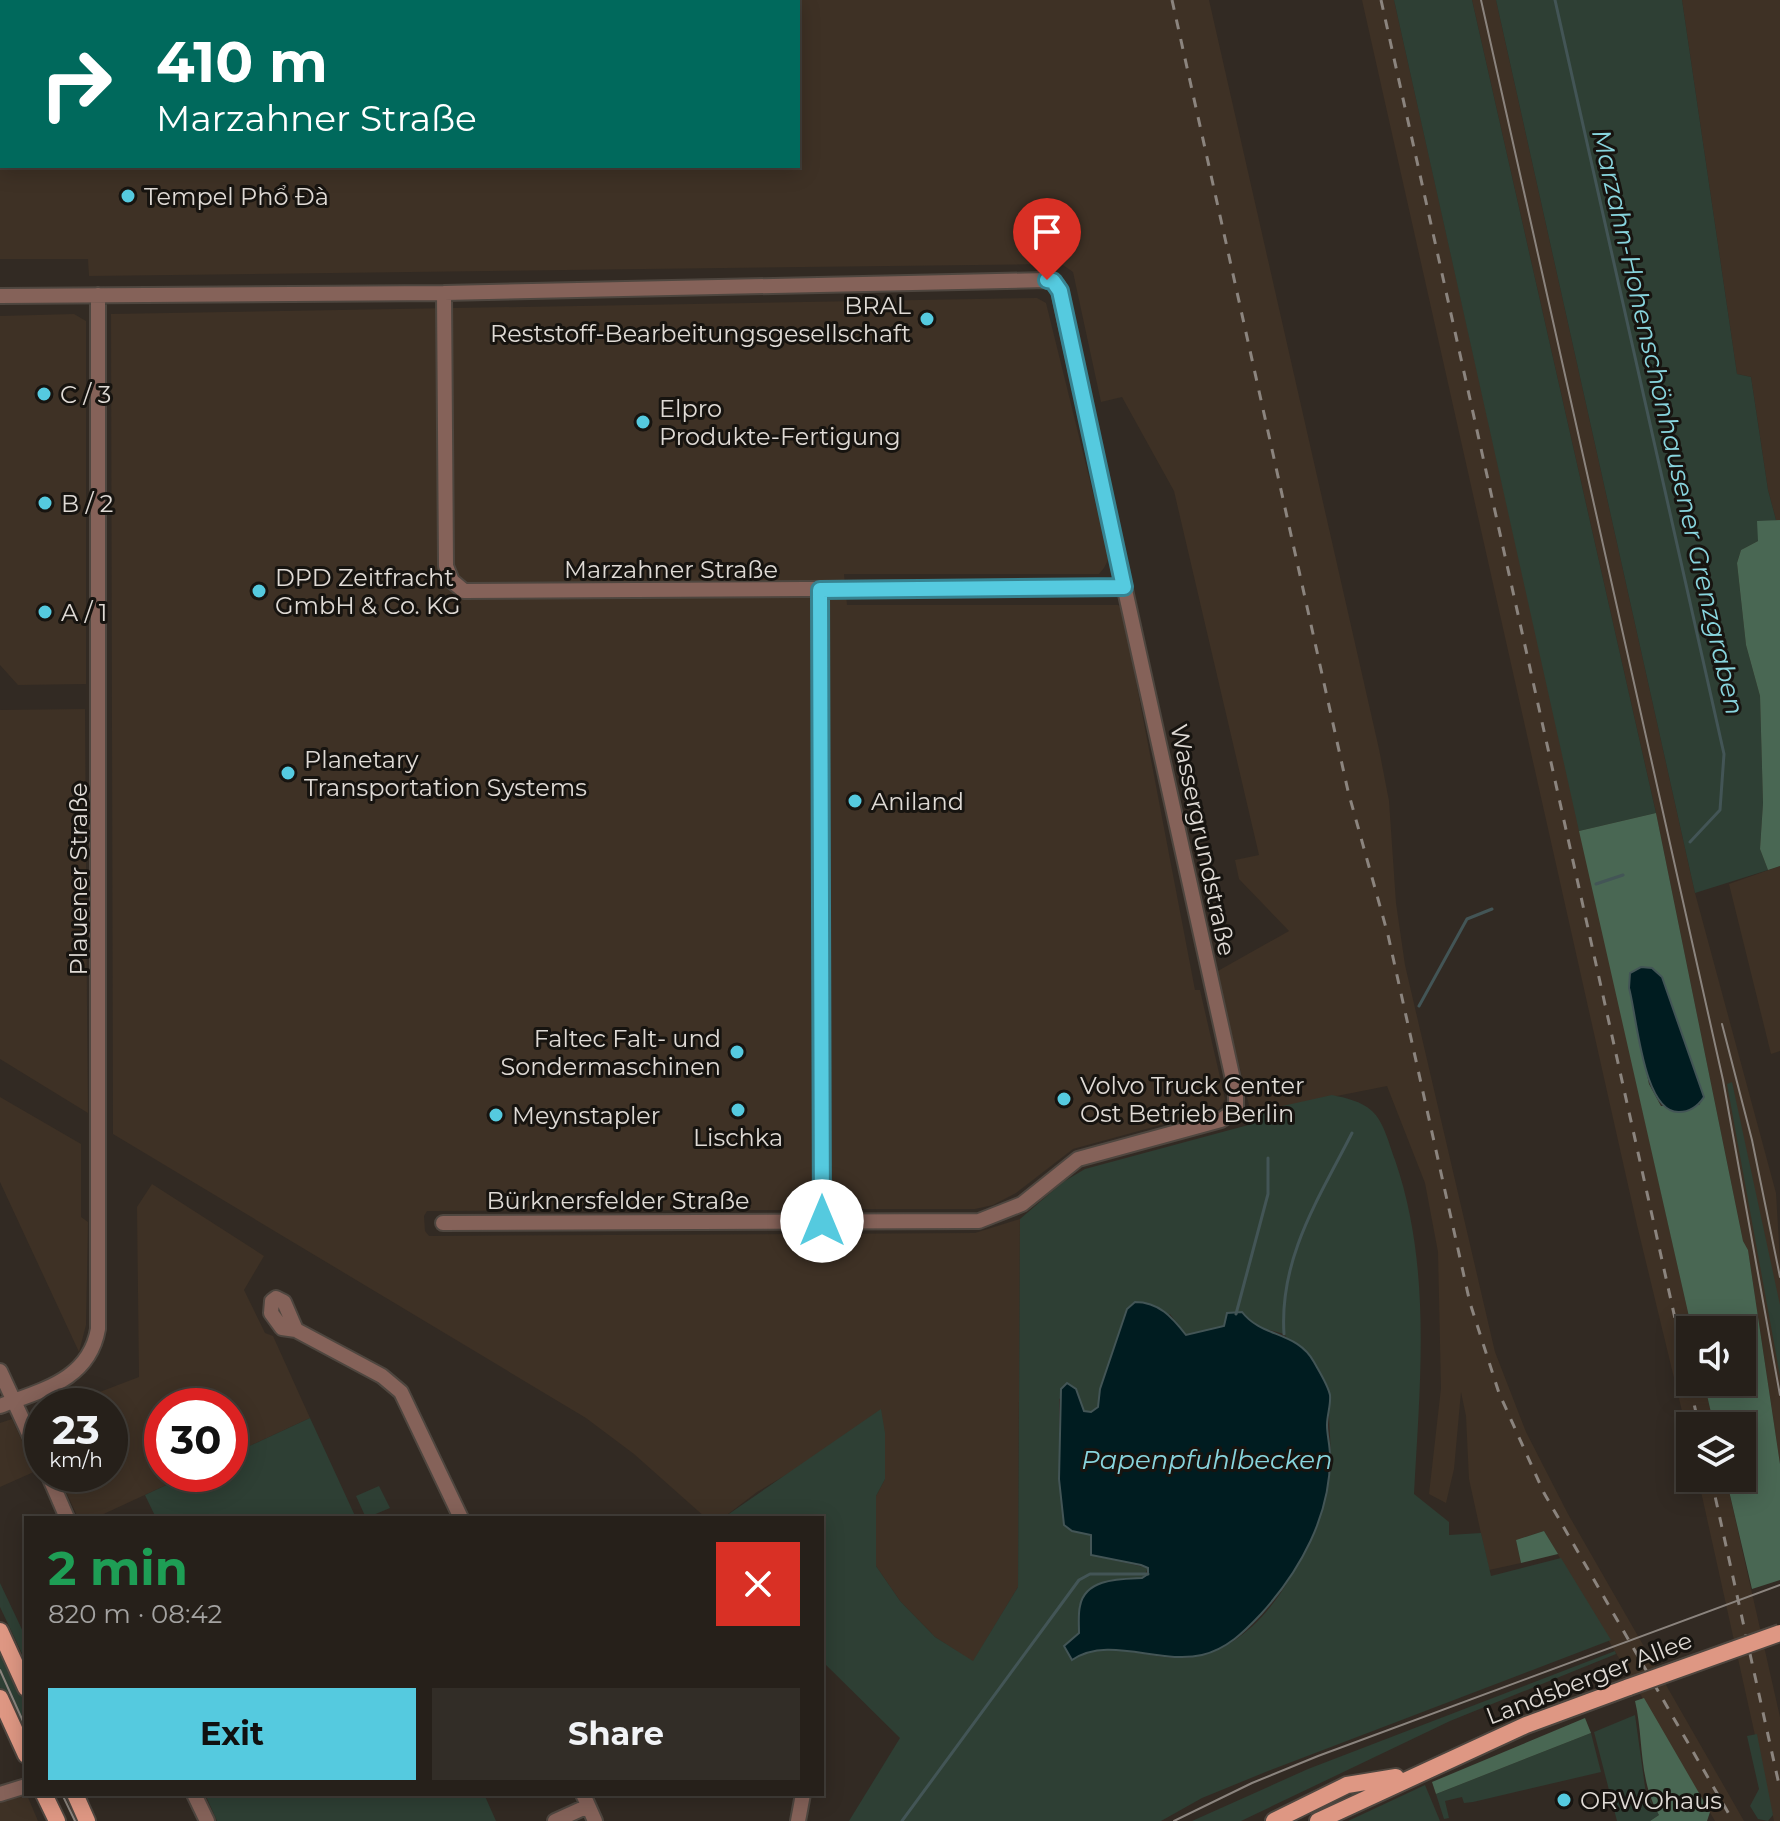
<!DOCTYPE html>
<meta charset="utf-8">
<style>
body{margin:0;font-family:Montserrat,sans-serif;background:#322d27;color:#f1f3f6;height:100vh;display:flex;flex-direction:column;font-size:30px;white-space:nowrap}
*{box-sizing:border-box;margin:0}
p{font-size:26px;color:#a4a3a2}
.icon{flex:none;width:44px;height:44px;fill:none;stroke:currentColor;stroke-width:2;stroke-linecap:round;stroke-linejoin:round}
.map{position:relative;flex:1;overflow:hidden}
.sheet{position:absolute;left:24px;top:1516px;width:800px;height:280px;display:flex;flex-direction:column;background:#26201a;border-radius:0px;box-shadow:0 4px 20px #0003,0 0 0 2px #423e39}
.sheet>*{flex:none}
.banner{position:absolute;left:0px;top:0px;width:800px;height:168px;box-shadow:0 4px 20px #0003,0 0 0 2px #423e39;background:#00695c;color:#fff;overflow:hidden}
.tools{position:absolute;left:1676px;top:1316px;display:grid;gap:16px}
.tools a{display:grid;place-items:center;width:80px;height:80px;border-radius:0px;background:#26201a;box-shadow:0 4px 20px #0003,0 0 0 2px #423e39;font-size:40px}
.speed{position:absolute;left:24px;top:1388px;display:flex;gap:16px;font-size:40px;font-weight:700;text-align:center}
.speed>*{display:grid;place-content:center;width:104px;height:104px;border-radius:50%;background:#26201a;box-shadow:0 4px 20px #0003,0 0 0 2px #423e39;line-height:1}
.speed small{font-size:20px;font-weight:400}
.speed .limit{border:12px solid #d22;background:#fff;color:#111}
.pin{position:absolute;display:grid;place-items:center;width:68px;height:68px;color:#fff;margin:-82px -34px;border-radius:50% 50% 50% 0;rotate:-45deg;box-shadow:0 0 8px #0007}
.pin .icon{rotate:45deg}
.me{position:absolute;width:88px;margin:-44px;rotate:0deg;stroke-linejoin:round;filter:drop-shadow(0 0 6px #0008)}
.turn{display:flex;align-items:center;gap:28px;height:168px;padding:0 24px;font-size:36px}
.turn .icon{width:104px;height:104px;stroke-width:2.5}
.turn b{display:block;font-size:56px;line-height:68px}
.round{display:grid;place-items:center;flex:none;width:84px;height:84px;border-radius:0px;background:#322d27}
.summary{display:flex;align-items:center;justify-content:space-between;height:136px;padding:0 24px}
h1{font-size:48px;font-weight:700;line-height:60px;color:#1e9e55}
.cta{display:flex;gap:16px;margin-top:auto;padding:16px 24px}
.cta a{flex:1;height:92px;border-radius:0px;background:#55cadf;color:#111;font-size:32px;font-weight:700;line-height:92px;text-align:center}
.cta a+a{background:#322d27;color:#f1f3f6}
.map>svg:first-child{display:block}
.built{fill:#3e3125;fill-rule:evenodd}
.green{fill:#2e3f34;fill-rule:evenodd}
.forest{fill:#496753;fill-rule:evenodd}
.water{fill:#001c20;stroke:#435556;stroke-width:2}
.lines{fill:none;stroke-linecap:round;stroke-linejoin:round}
.stream{stroke:#435556;stroke-width:3}
.minor-casing{stroke:#4e463f;stroke-width:18}
.major-casing{stroke:#4e463f;stroke-width:20}
.minor{stroke:#856259;stroke-width:14}
.major{stroke:#de9783;stroke-width:16}
.tram{stroke:#8b847e;stroke-width:2}
.rail{stroke:#8b847e;stroke-width:3;stroke-dasharray:10 10;stroke-linecap:butt}
.major-bridge-casing{stroke:#4e463f;stroke-width:20;stroke-linecap:butt}
.major-bridge{stroke:#de9783;stroke-width:16}
.route-casing{stroke:#378391;stroke-width:20}
.route{stroke:#55cadf;stroke-width:14}
.poi-dot{fill:#55cadf;stroke:#171410;stroke-width:3}
.labels{text-anchor:middle;dominant-baseline:central;stroke-width:6;stroke-linejoin:round;paint-order:stroke}
.poi-label{font-size:24px;fill:#dfdad5;stroke:#171410;text-anchor:start}
.street-label{font-size:24px;fill:#dfdad5;stroke:#171410}
.water-label{font-size:26px;font-style:italic;fill:#88d5de;stroke:#171410}
</style>
<div class="map">
<svg width="1780" height="1821" viewBox="0 0 1780 1821">
<rect width="100%" height="100%" fill="#322a23"/>
<path class="built" d="M0,0h1209l170,749 10,52 7,102 9,62 90,387 31,80 42,82 176,307h-29l-171,-290 -28,9 5,23 -32,7 -20,-91 -3,-63 -5,-24 -7,77 -8,34 -17,-9 12,-106 -3,-136 -13,-69 -38,-97 -136,27 -35,-141 73,-41 -50,-52 -4,-19 24,-5 -85,-364 -52,-94 -21,5 -28,-130 -10,-7 -15,-1 -959,12 -1,-17h-88zM2,2h796v164h-796z
M1362,0h32l298,1330 -2,52h14l10,44h-24v18l-53,-219z
M1472,0h24l199,893 81,300 4,68v203l-32,-214 -5,-9 -87,-428z
M1682,0h98v520h-4l-8,-30 -17,-113 -14,-3z
M1037,298l9,5 63,255 -5,10 -5,6h-255l3,31h271l4,3 73,382h5l25,109 -6,10 -146,40 -57,44 -23,12 -18,4h-124l-13,-5 -5,-10h-24l-6,11 -11,5 -365,1 -3,5 1,15 4,5 546,-3 45,-14 -2,368 -45,75 -38,-25 -35,-36 -24,-35v-70l9,-17v-46l-77,29 -51,30 -34,26h-17l-72,-64 -48,-36 -473,-284 -2,-820z
M74,314l12,7v363l-68,1 -18,-20v-349z
M85,709l2,297 1,107 -88,-54v-349z
M1780,866v185l-9,3 -42,-170z
M0,1097l81,47v73l7,5 -2,103 -7,27 -79,-170z
M152,1184l112,72 -20,34 21,43 8,3 37,82 -80,37v-49h-68v68h28l-95,44h-17l-20,-44h52v-68h-47l76,-29 -2,-170z
M12,1419l24,52 -36,16v-64z
M1698,1478h28l54,239v104h-6z
M27,1795l11,26h-38v-19z"/>
<path class="green" d="M1394,0h78l184,813 -77,18z
M1496,0h186l55,374 14,3 17,113 8,30 -10,3 -8,18 -17,9 -4,13 9,82 14,51 3,107 -3,46 8,21 -73,23z
M1732,1082l48,223v71l-53,-292z
M1332,1095c14,3 29,6 40,16 12,11 17,33 23,49 37,107 25,223 19,334l35,28v13l32,-2 10,43 70,-18 50,82 -343,131 -66,27 -41,23h-312l51,-83 -78,-77v-143h-99l158,-109 4,24v46l-9,17v70l24,35 35,36 38,24 45,-74 2,-368 43,-37 22,-13 167,-45 -1,-11zM1170,1314l16,21 38,-9 28,-1 32,9 46,60c-3,23 2,46 0,67 -8,74 -63,197 -151,197 -35,0 -77,-19 -107,1l-7,-13 14,-13 1,-27 31,-26 32,-2 5,-10 -57,-13v-20l-32,-56v-80l17,-10 8,22 7,1 7,-6 2,-17 19,-54z
M310,1418l46,100h-200l-11,-23 45,-21h40v-19z
M379,1486l11,22 -24,10 -10,-22z
M0,1583l26,55v24l-26,-55z
M0,1642l26,57v44l-26,-56z
M1615,1651l1,3 -166,67 -209,100h-49l116,-52z
M1635,1715l11,79 13,21 -9,6h-33l-23,-89z
M1591,1733l10,39 -128,30 -9,1 -2,-6 -17,4 4,17 -5,1 -8,-25z
M1757,1734l16,81 -5,6 -10,-2 -8,-13 9,-17 -12,-53z
M1425,1785l15,36h-92z
M205,1794h279l12,27h-279z"/>
<path class="forest" d="M1780,520v346l-12,4 -8,-21 3,-46 -3,-107 -14,-51 -9,-82 4,-13 17,-9 -1,-20z
M1656,813l87,428 5,9 32,214v116l-28,9 -26,-111h16v-52h-28l-10,-44h38v-52h-50l-113,-499zM1652,968l10,10 42,119 -5,8 -38,1 -12,-22 -20,-96 2,-15z
M1544,1531l14,23 -37,9 -5,-23z
M1644,1698l66,114 -3,9h-57l9,-6c-21,-36 -15,-76 -24,-114z
M1585,1718l6,15 -155,61 -4,-12z"/>
<path class="water" d="M1641,967l11,1 10,9 42,120c-6,9 -14,15 -25,15 -36,1 -42,-96 -50,-124l1,-15z
M1135,1302c24,0 37,15 51,33l38,-9 3,-13 15,-1c20,26 55,19 72,50 5,9 14,23 16,33 1,10 -3,20 -3,30 0,10 3,20 3,31 1,59 -30,115 -69,158 -17,18 -34,35 -59,41 -42,10 -93,-20 -130,5l-8,-14 15,-13c0,-8 -1,-19 1,-27 5,-28 41,-27 62,-28l6,-4v-6l-7,-3 -50,-10v-20l-19,-4 -8,-6 -5,-46 2,-90 6,-6 9,6 8,22 7,1 7,-5 2,-18 27,-80z"/>
<g class="lines">
<path class="stream" d="M1555,0l169,754 -4,56 -30,32
M1596,884l27,-9
M1419,1006l48,-87 25,-10
M1236,1314l32,-120v-36
M1284,1334c-5,-76 35,-136 68,-201
M902,1821l177,-241 11,-6h58"/>
<g class="minor-casing">
<path id="minor" d="M444,293l2,273 6,15 12,10 660,-4
M0,296l444,-3 603,-13 11,6 178,807v17l-15,10 -143,39 -56,45 -43,17 -536,2
M820,590l2,631
M296,1330l-12,-28 -8,-4 -4,3 -1,12 11,15 14,2 86,46 19,16 60,126
M0,1371l42,91
M0,1406c42,-16 89,-26 98,-77v-1034
M48,1474l19,44
M0,1794l26,-8
M194,1794l13,27
M583,1794l12,27
M555,1821l33,-15
M798,1821l5,-27"/>
</g>
<g class="major-casing">
<path id="major" d="M0,1631l26,57
M0,1698l26,57
M44,1794l13,27
M75,1794l12,27
M1274,1821l73,-36 49,-8
M1318,1821l208,-96 103,-38"/>
</g>
<use href="#minor" class="minor"/>
<use href="#major" class="major"/>
<path class="tram" d="M1481,0l242,1080 57,315
M1722,1024l30,116 28,137
M0,1670l26,58
M62,1794l13,27
M1174,1821l78,-38 66,-27 462,-171"/>
<path class="rail" d="M1172,0l176,791 40,144 82,368 29,90 45,100 189,328
M1381,0l318,1426
M1711,1478l69,311"/>
<g class="major-bridge-casing">
<path id="major-bridge" d="M1629,1687l151,-54"/>
</g>
<use href="#major-bridge" class="major-bridge"/>
</g>
<g class="lines">
<g class="route-casing">
<path id="route" d="M822,1221l-2,-631 304,-3 -64,-296 -7,-10 -6,-1"/>
</g>
<use href="#route" class="route"/>
</g>
<g class="poi-dot">
<circle cx="128" cy="196" r="8"/>
<circle cx="927" cy="319" r="8"/>
<circle cx="44" cy="394" r="8"/>
<circle cx="643" cy="422" r="8"/>
<circle cx="45" cy="503" r="8"/>
<circle cx="259" cy="591" r="8"/>
<circle cx="45" cy="612" r="8"/>
<circle cx="288" cy="773" r="8"/>
<circle cx="855" cy="801" r="8"/>
<circle cx="737" cy="1052" r="8"/>
<circle cx="1064" cy="1099" r="8"/>
<circle cx="738" cy="1110" r="8"/>
<circle cx="496" cy="1115" r="8"/>
<circle cx="1564" cy="1800" r="8"/>
</g>
<g class="labels">
<g class="poi-label">
<text x="144" y="196">Tempel Phổ Đà</text>
<text x="911" y="305" text-anchor="end">BRAL<tspan x="911" dy="28">Reststoff-Bearbeitungsgesellschaft</tspan></text>
<text x="60" y="394">C / 3</text>
<text x="659" y="408">Elpro<tspan x="659" dy="28">Produkte-Fertigung</tspan></text>
<text x="61" y="503">B / 2</text>
<text x="275" y="577">DPD Zeitfracht<tspan x="275" dy="28">GmbH &amp; Co. KG</tspan></text>
<text x="61" y="612">A / 1</text>
<text x="304" y="759">Planetary<tspan x="304" dy="28">Transportation Systems</tspan></text>
<text x="871" y="801">Aniland</text>
<text x="721" y="1038" text-anchor="end">Faltec Falt- und<tspan x="721" dy="28">Sondermaschinen</tspan></text>
<text x="1080" y="1085">Volvo Truck Center<tspan x="1080" dy="28">Ost Betrieb Berlin</tspan></text>
<text x="512" y="1115">Meynstapler</text>
<text x="738" y="1137" text-anchor="middle">Lischka</text>
<text x="1580" y="1800">ORWOhaus</text>
</g>
<g class="street-label">
<text x="671" y="569">Marzahner Straße</text>
<text transform="translate(1203 840) rotate(78)">Wassergrundstraße</text>
<text transform="translate(78 879) rotate(-90)">Plauener Straße</text>
<text x="618" y="1200">Bürknersfelder Straße</text>
<text transform="translate(1589 1678) rotate(-21)">Landsberger Allee</text>
</g>
<g class="water-label">
<text transform="translate(1668 422) rotate(77)">Marzahn-Hohenschönhausener Grenzgraben</text>
<text x="1207" y="1460">Papenpfuhlbecken</text>
</g>
</g>
</svg>
<div class="tools">
<a><svg class="icon" aria-label="sound" viewBox="0 0 24 24"><path d="M4 9h4l5-4v14l-5-4H4zM17 9q2 3 0 6"/></svg></a>
<a><svg class="icon" aria-label="layers" viewBox="0 0 24 24"><path d="M12 4l9 5-9 5-9-5zM3 14l9 5 9-5"/></svg></a>
</div>
<div class="speed"><div>23<small>km/h</small></div><div class="limit">30</div></div>
<div class="pin" style="left:1047px;top:280px;background:#d93025"><svg class="icon" aria-label="arrive" viewBox="0 0 24 24"><path d="M6 21V4h12l-3 4 3 4H6"/></svg></div>
<svg class="me" style="left:822px;top:1221px" viewBox="-20 -20 40 40"><circle r="19" fill="#fff"/><path d="M0-13L10 11 0 6-10 11z" fill="#55cadf"/></svg>
<div class="banner">
<div class="turn"><svg class="icon" aria-label="right" viewBox="0 0 24 24"><path d="M7 20v-9h11M14 6l5 5-5 5"/></svg><div><b>410 m</b>Marzahner Straße</div></div>
</div>
<section class="sheet">
<div class="summary"><div><h1>2 min</h1><p>820 m · 08:42</p></div><a class="round" style="background:#d93025;color:#fff"><svg class="icon" aria-label="close" viewBox="0 0 24 24"><path d="M6 6l12 12M18 6L6 18"/></svg></a></div>
<div class="cta"><a>Exit</a><a>Share</a></div>
</section>
</div>
